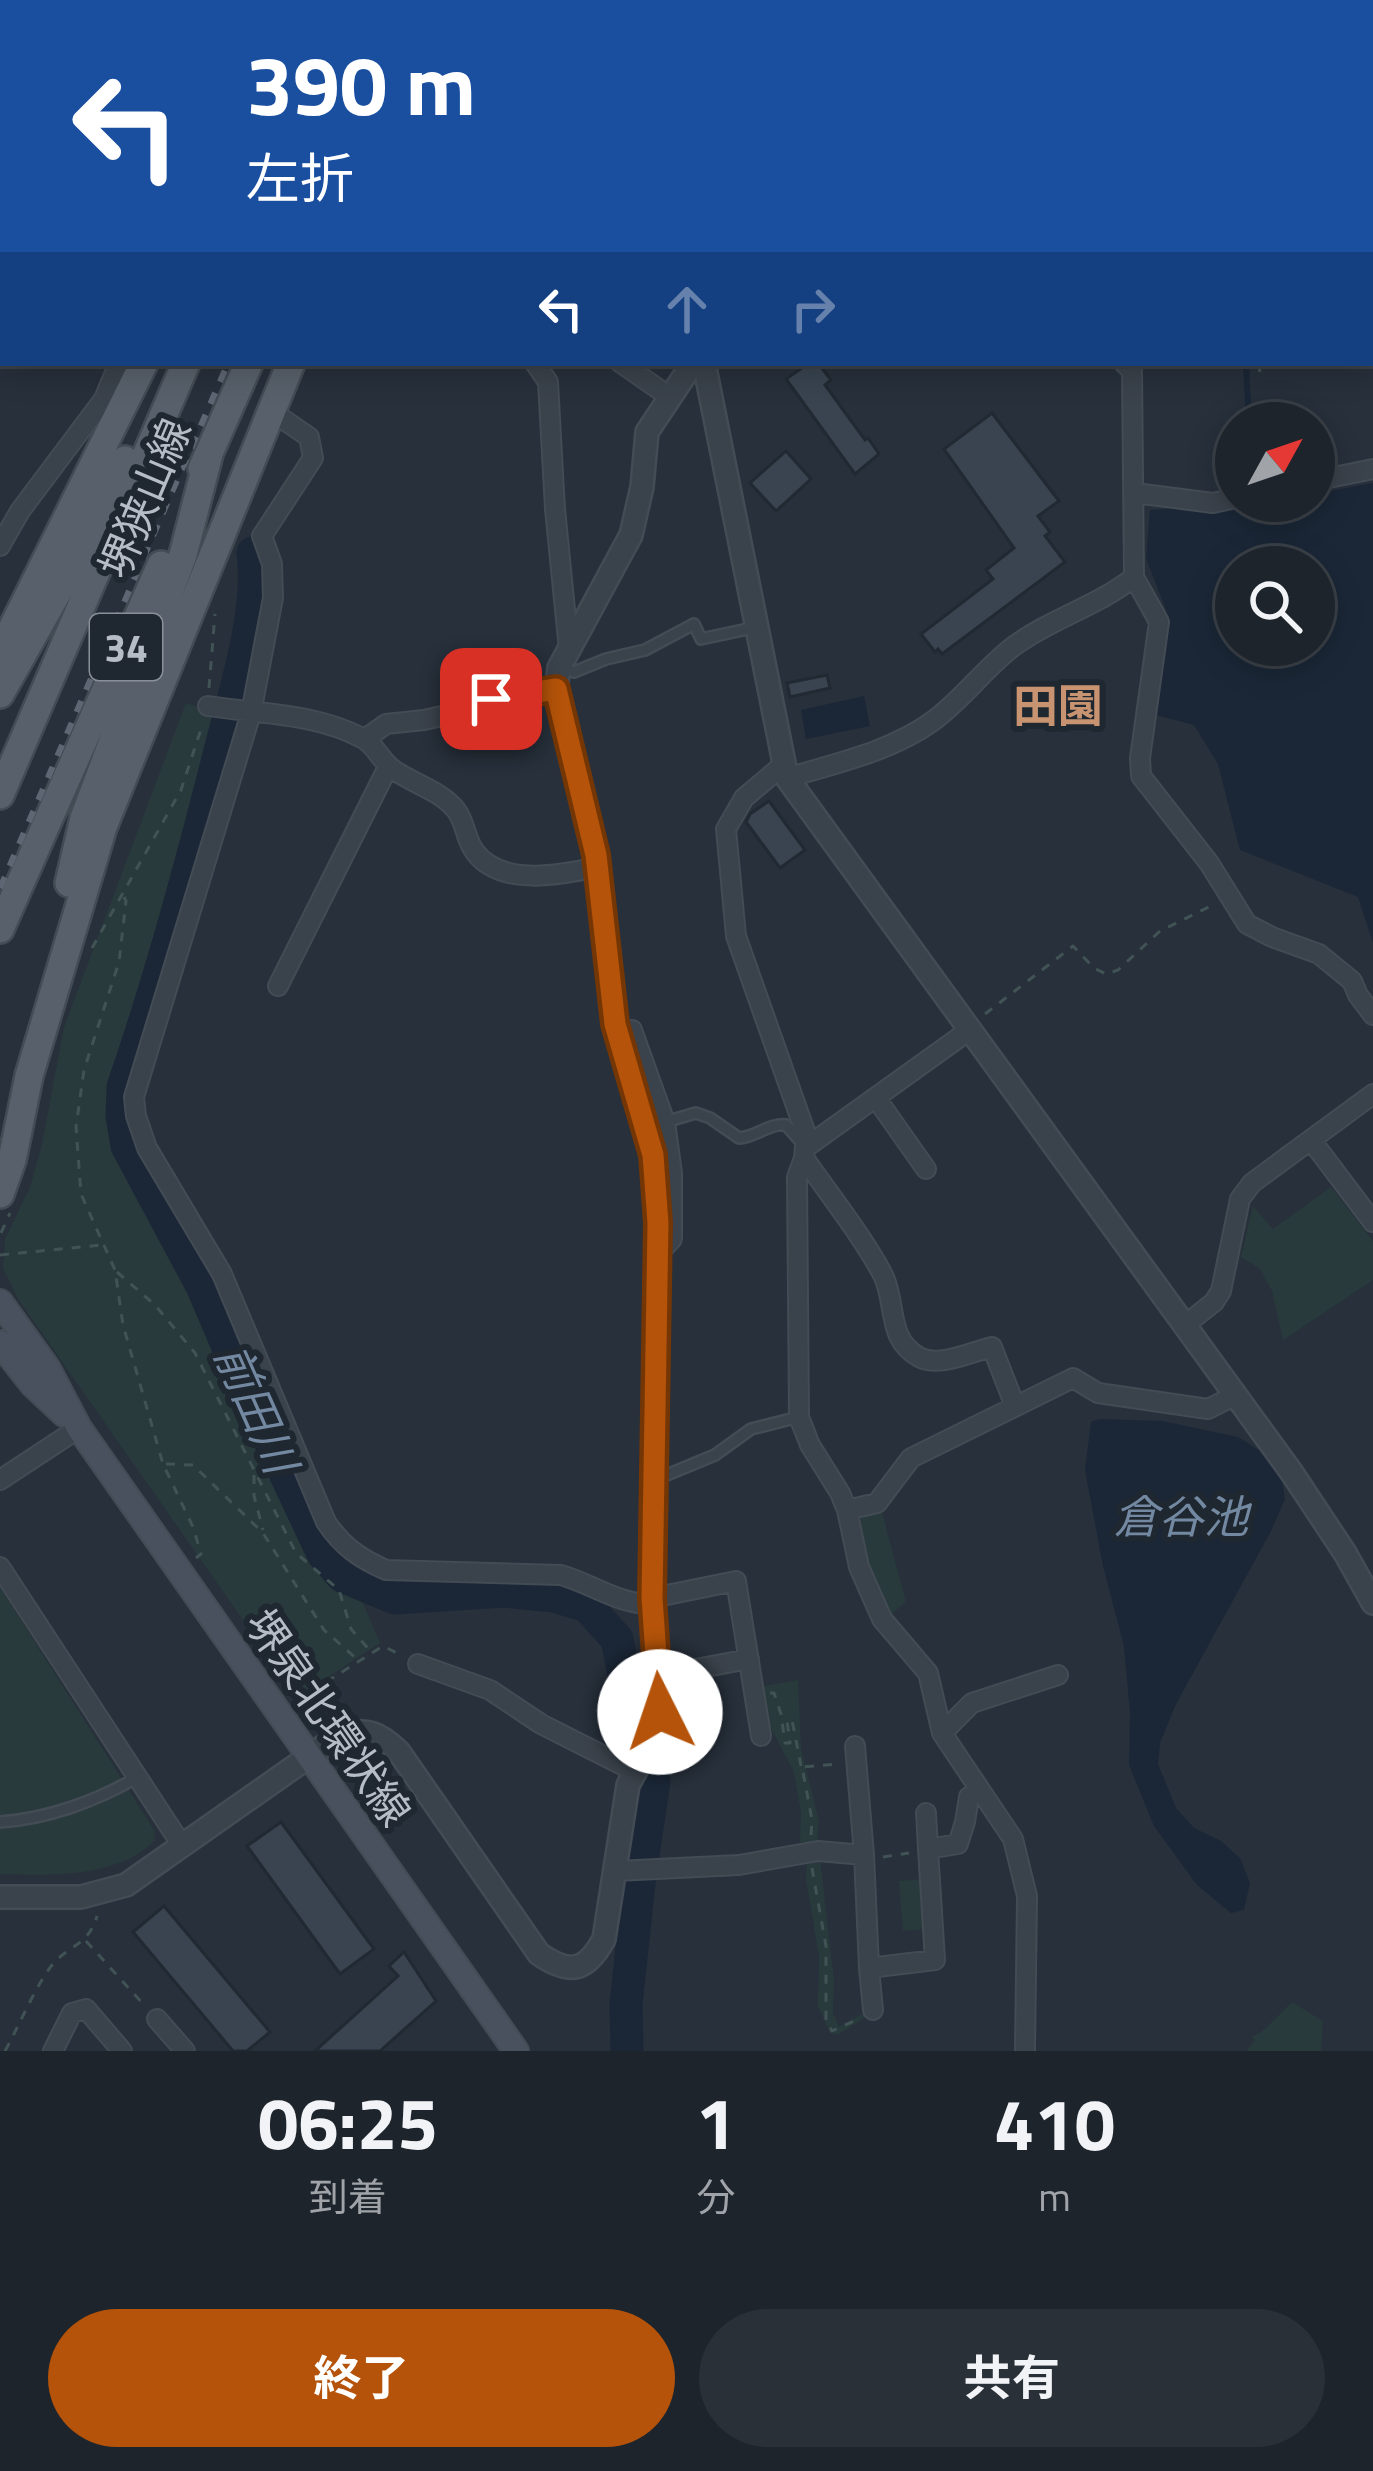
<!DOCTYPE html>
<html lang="ja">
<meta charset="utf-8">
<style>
body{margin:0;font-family:"Titillium Web","Noto Sans JP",sans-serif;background:#2a3038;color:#f1f3f6;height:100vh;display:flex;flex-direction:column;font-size:45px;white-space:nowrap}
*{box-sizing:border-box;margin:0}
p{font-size:39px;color:#a0a4a9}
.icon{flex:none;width:66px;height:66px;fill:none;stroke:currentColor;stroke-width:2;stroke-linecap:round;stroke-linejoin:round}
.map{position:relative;height:2051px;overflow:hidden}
.sheet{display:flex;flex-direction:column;background:#1d242c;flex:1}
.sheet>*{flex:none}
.top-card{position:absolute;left:0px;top:0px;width:1374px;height:366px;box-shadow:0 6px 30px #0003,0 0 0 3px #3b4148;background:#1a4fa0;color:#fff;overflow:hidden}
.needle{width:78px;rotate:50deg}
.tools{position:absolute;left:1215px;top:402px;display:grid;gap:24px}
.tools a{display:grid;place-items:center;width:120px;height:120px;border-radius:50%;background:#1d242c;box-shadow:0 6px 30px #0003,0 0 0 3px #3b4148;font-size:60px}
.pin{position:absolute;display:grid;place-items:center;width:102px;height:102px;color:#fff;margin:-51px;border-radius:24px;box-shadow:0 6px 18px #0006}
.me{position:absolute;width:132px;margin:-66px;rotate:356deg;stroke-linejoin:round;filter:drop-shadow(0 0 9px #0008)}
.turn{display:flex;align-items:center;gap:42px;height:252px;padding:0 48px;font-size:54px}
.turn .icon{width:156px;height:156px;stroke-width:2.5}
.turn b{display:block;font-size:84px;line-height:102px}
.lanes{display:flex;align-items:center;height:114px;padding:0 48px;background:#0003;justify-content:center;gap:60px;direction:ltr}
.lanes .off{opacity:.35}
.eta{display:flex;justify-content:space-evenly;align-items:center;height:204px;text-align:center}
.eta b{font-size:72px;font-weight:700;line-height:84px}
.cta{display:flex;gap:24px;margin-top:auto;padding:24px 48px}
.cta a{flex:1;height:138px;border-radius:72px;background:#b45309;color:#fff;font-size:48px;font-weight:700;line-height:138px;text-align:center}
.cta a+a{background:#2a3038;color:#f1f3f6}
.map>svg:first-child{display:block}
.green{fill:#293a3c}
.water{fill:#1b2737;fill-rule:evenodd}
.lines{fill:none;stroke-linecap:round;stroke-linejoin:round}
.stream{stroke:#1b2737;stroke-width:6}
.river{stroke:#1b2737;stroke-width:33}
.building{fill:#394450;stroke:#212932;stroke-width:3}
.service-casing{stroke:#434b54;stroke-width:14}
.minor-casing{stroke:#434b54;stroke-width:22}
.tertiary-casing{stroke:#434b54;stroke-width:26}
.secondary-casing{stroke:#434b54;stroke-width:28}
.primary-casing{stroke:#434b54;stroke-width:32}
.path{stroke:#415354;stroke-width:3;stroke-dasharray:9 9;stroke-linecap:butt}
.service{stroke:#3a424b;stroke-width:9}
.minor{stroke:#3a424b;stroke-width:18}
.tertiary{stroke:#3a424b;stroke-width:21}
.secondary{stroke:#49515e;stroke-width:24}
.primary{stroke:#58616b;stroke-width:27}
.rail{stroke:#5d6672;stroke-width:6;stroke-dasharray:12 12;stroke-linecap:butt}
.route-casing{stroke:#753606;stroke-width:30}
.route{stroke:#b45309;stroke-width:21}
.labels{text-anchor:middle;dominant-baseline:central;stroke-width:12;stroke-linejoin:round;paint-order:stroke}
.shield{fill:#1f2730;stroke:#899099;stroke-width:3}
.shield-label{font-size:39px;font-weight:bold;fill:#b6bdc6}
.street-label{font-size:42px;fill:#b6bdc6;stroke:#1f2730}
.neighbourhood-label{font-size:45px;font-weight:bold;fill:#c89370;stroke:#1f2730}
.water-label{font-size:45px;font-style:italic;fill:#7388a1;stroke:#1f2730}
</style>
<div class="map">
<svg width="1373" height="2051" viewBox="0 0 1373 2051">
<rect width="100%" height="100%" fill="#27303b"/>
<path class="green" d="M186,703l37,13 -113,379 12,62 68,124 122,268 21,27 26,18 21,49 -83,54 -279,-398 -15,-31 2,-29 25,-52 12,-43 22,-117z
M1331,1187l42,54v39l-90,60 -11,-49 -12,-22 -19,-12 12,-51 20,23z
M881,1509l25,93 -16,13 -17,-31 -19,-67z
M0,1587l154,243 1,10c-36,38 -107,36 -155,34z
M798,1680l3,69 18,72 -2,23 -17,-2 1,-29 -7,-41 -29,-55 -6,-30z
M820,1859l14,122 -1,32 6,14 30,-17 2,4 -34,21 -7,-2 -12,-27 1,-50 -13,-77 1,-18z
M922,1879l3,50 -22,2 -4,-50z
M1292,2002l31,19 -2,30h-72l-2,-2 8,-8 -3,-4 13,-8z"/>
<path class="water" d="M1373,483v460l-15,-46 -118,-47 -22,-86 -24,-39 -38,-10 11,-102 -21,-55 4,-48 123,-9h41v-7zM1236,567h78v78h-78z
M864,696l6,30 -64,13 -5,-29z
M1099,1419l63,2 76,16 24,15 20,28 3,19 -14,32 -96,175 -15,37 -2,21 18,44 18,20 27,13 19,17 10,25 -6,27 -13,3 -34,-28 -43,-59 -25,-61 1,-52 -6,-67 -21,-80 -18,-96 6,-48z"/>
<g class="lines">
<path class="stream" d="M1221,0v3
M1246,363l3,60"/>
<path class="river" d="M263,3l2,-3
M253,553c8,55 -17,135 -31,190 -29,115 -60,231 -99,344l-1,29 5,30 75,140 50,117 71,151 19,22 53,22 108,-7 51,5 33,10 30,33 16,81 21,60 -15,103 -13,121 1,47"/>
</g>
<path class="building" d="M809,363h9l13,17 -6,5 40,55 3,-2 11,16 -24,20 -69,-95z
M992,413l67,88 -21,15 12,16 -5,4 20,26 -123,92 -4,-5 -3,3 -14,-18 72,-55 -7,-9 28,-22 -70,-99z
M786,451l25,28 -35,32 -26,-28z
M827,675l3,13 -40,9 -3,-14z
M769,801l36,49 -25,18 -34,-46 4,-8z
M281,1822l93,127 -34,25 -93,-128z
M164,1906l106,126 -23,19h-14l-100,-119z
M404,1952l32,49 -56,50h-65l83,-75 -9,-10z"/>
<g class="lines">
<g class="service-casing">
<path id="service" d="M562,669l12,3 32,-13 39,-9 49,-26 7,15 56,-12
M665,1122l31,-9 14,5 29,20c17,-1 30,-15 47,-13l16,18
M657,1479l58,-24 36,-26 48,-12
M656,1735l28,5 14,-11
M0,1822c47,-3 96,-21 136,-44"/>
</g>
<g class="minor-casing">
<path id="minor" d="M513,0l1,3
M987,0l3,3
M14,3l1,-3
M810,3l2,-3
M0,131l3,-7
M0,308l3,1
M535,363l13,19 7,127 14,141
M621,363l49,34
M1124,363l8,8 2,206 25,45 -19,136 1,18 68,87 38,61 25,13 47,17 33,27 6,14 15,20
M271,411l38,26 4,21 -51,78 10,28 1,34 -22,115 -117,384 2,19 11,32 75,126 104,248c16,24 33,36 60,48l175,5c31,9 59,30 91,29
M1314,481l59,-12
M1135,493l78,10 23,-5
M0,546l20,-35 84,-112 15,-36
M208,706c51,8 107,7 154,32 14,7 19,24 32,32 20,14 47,21 62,40 10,13 9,29 19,42 26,35 86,23 122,15
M365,739l21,-15 38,-4 35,-8 32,-13 65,-10
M783,765l-39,33 -18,31 10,107 70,198 -2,24 -7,19 2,240 11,28 30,48 7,17 12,57 23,52 46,54 14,60 71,106 14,57 -2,155
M787,778c49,-15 103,-26 146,-57 30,-22 52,-53 81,-75 38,-28 84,-40 120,-69
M278,986l110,-219
M618,1035l14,-5 33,92 7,51v66l-15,16
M876,1098l50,71
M1311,1140l62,82
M805,1148l166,-119
M804,1158c25,36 59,79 79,117 14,28 3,64 36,82 20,11 52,-5 73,-10l23,59
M1185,1325l29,-23 7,-11 19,-92 12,-16 121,-89
M0,1480l79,-52
M847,1510l30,-7 34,-45 162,-80 25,15 110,16 28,-14
M0,1567l183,280
M652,1598l84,-17 25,155
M418,1664l72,26 51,34 93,47
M658,1676l91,-17
M942,1733l30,-30 86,-28
M855,1746l9,109
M926,1813l2,36
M616,1871l123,-6 79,-14 46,4 5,113 66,-8 -7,-111 30,-5 7,-22 4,-25 11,-6
M869,1968l4,42
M157,2019l28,32
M53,2051l19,-38 14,-4 36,42"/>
</g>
<g class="tertiary-casing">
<path id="tertiary" d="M971,3l3,-3
M704,363l83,415 505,695 53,80 28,50
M0,1897h81l45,-12 215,-151c26,-6 39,-1 58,18l140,202c31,21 47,18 65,-15l24,-154 28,-50 4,-24 -8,-113 6,-375 -5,-68 -38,-131 -19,-169 -40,-166 3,-21 72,-133 11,-48 5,-55 46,-69"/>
</g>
<g class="secondary-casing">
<path id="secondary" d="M0,1302l48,67 31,59 437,623
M0,1343l32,41 32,30"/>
</g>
<g class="primary-casing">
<path id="primary" d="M301,3l1,-3
M344,3l2,-3
M408,3l1,-3
M450,3l1,-3
M202,469l47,-106
M0,653l144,-290
M0,694l78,-138 47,-96
M0,795l186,-432
M69,883l15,-65 99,-263 26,-101
M0,929l161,-364
M0,1194l12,-34 17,-84 74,-249 188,-464"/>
</g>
<path class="path" d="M565,0l6,3
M1234,0v3
M1259,363l1,11
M209,688l6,-74
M124,897l2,4 -7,61 -35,108 -8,57 5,67 34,76 8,55 40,139 30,63 8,27 -5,4
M92,948l89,-158 21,-64
M985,1014l88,-68 21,22 12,6 12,-4 42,-39 53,-26
M1,1233l9,-20
M0,1255l102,-10
M117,1272l38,33 40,48 101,200 43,37 12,39 21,24
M166,1464l27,1 70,68 61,97 35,31
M254,1475v21l9,34
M770,1693h4l7,21 4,29h5l-3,-22 5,-1 9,46
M296,1701l87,-55 18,9
M811,1835l1,-15 -10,-53 35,-3
M883,1857l26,-4
M812,1868l14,78v74l6,11 26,-12
M86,1941l58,64
M5,2051c14,-25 30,-64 47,-86 17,-20 37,-20 45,-49"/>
<use href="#service" class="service"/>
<use href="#minor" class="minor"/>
<use href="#tertiary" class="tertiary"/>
<use href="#secondary" class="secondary"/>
<use href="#primary" class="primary"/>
<path class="rail" d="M385,3l1,-3
M0,888l228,-525"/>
</g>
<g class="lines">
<g class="route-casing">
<path id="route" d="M491,699l65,-10 40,166 19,169 38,131 5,68 -6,375 8,114"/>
</g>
<use href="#route" class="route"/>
</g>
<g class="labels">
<rect class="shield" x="90" y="614" width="72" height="66" rx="9"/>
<g class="shield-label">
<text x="126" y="647">34</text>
</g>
<g class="street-label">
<text transform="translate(144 498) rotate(-67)">堺狭山線</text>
<text transform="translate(329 1717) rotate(55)">堺泉北環状線</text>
</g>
<g class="neighbourhood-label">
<text x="1058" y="705">田園</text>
</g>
<g class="water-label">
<text transform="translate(257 1408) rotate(66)">前田川</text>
<text x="1181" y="1516">倉谷池</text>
</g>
</g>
</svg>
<div class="tools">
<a><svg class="needle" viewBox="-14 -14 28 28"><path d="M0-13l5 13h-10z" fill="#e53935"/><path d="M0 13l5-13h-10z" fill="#a0a4a9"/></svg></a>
<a><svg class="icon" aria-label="search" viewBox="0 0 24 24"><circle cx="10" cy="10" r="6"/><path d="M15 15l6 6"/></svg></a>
</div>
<div class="pin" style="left:491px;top:699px;background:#d93025"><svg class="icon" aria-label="arrive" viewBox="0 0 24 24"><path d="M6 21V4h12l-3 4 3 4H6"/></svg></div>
<svg class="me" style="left:660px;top:1712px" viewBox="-20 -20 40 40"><circle r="19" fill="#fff"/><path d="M0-13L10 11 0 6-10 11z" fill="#b45309"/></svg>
<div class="top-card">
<div class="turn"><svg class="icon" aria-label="left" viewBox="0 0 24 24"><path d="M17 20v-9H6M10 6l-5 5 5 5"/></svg><div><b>390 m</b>左折</div></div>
<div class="lanes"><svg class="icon" aria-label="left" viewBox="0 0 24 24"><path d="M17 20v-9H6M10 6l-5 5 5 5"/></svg><svg class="icon off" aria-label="ahead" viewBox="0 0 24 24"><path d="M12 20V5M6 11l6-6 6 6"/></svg><svg class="icon off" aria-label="right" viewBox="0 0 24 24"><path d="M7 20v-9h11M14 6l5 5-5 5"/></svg></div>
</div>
</div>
<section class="sheet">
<div class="eta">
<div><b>06:25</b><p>到着</p></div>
<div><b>1</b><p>分</p></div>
<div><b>410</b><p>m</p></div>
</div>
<div class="cta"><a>終了</a><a>共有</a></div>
</section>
